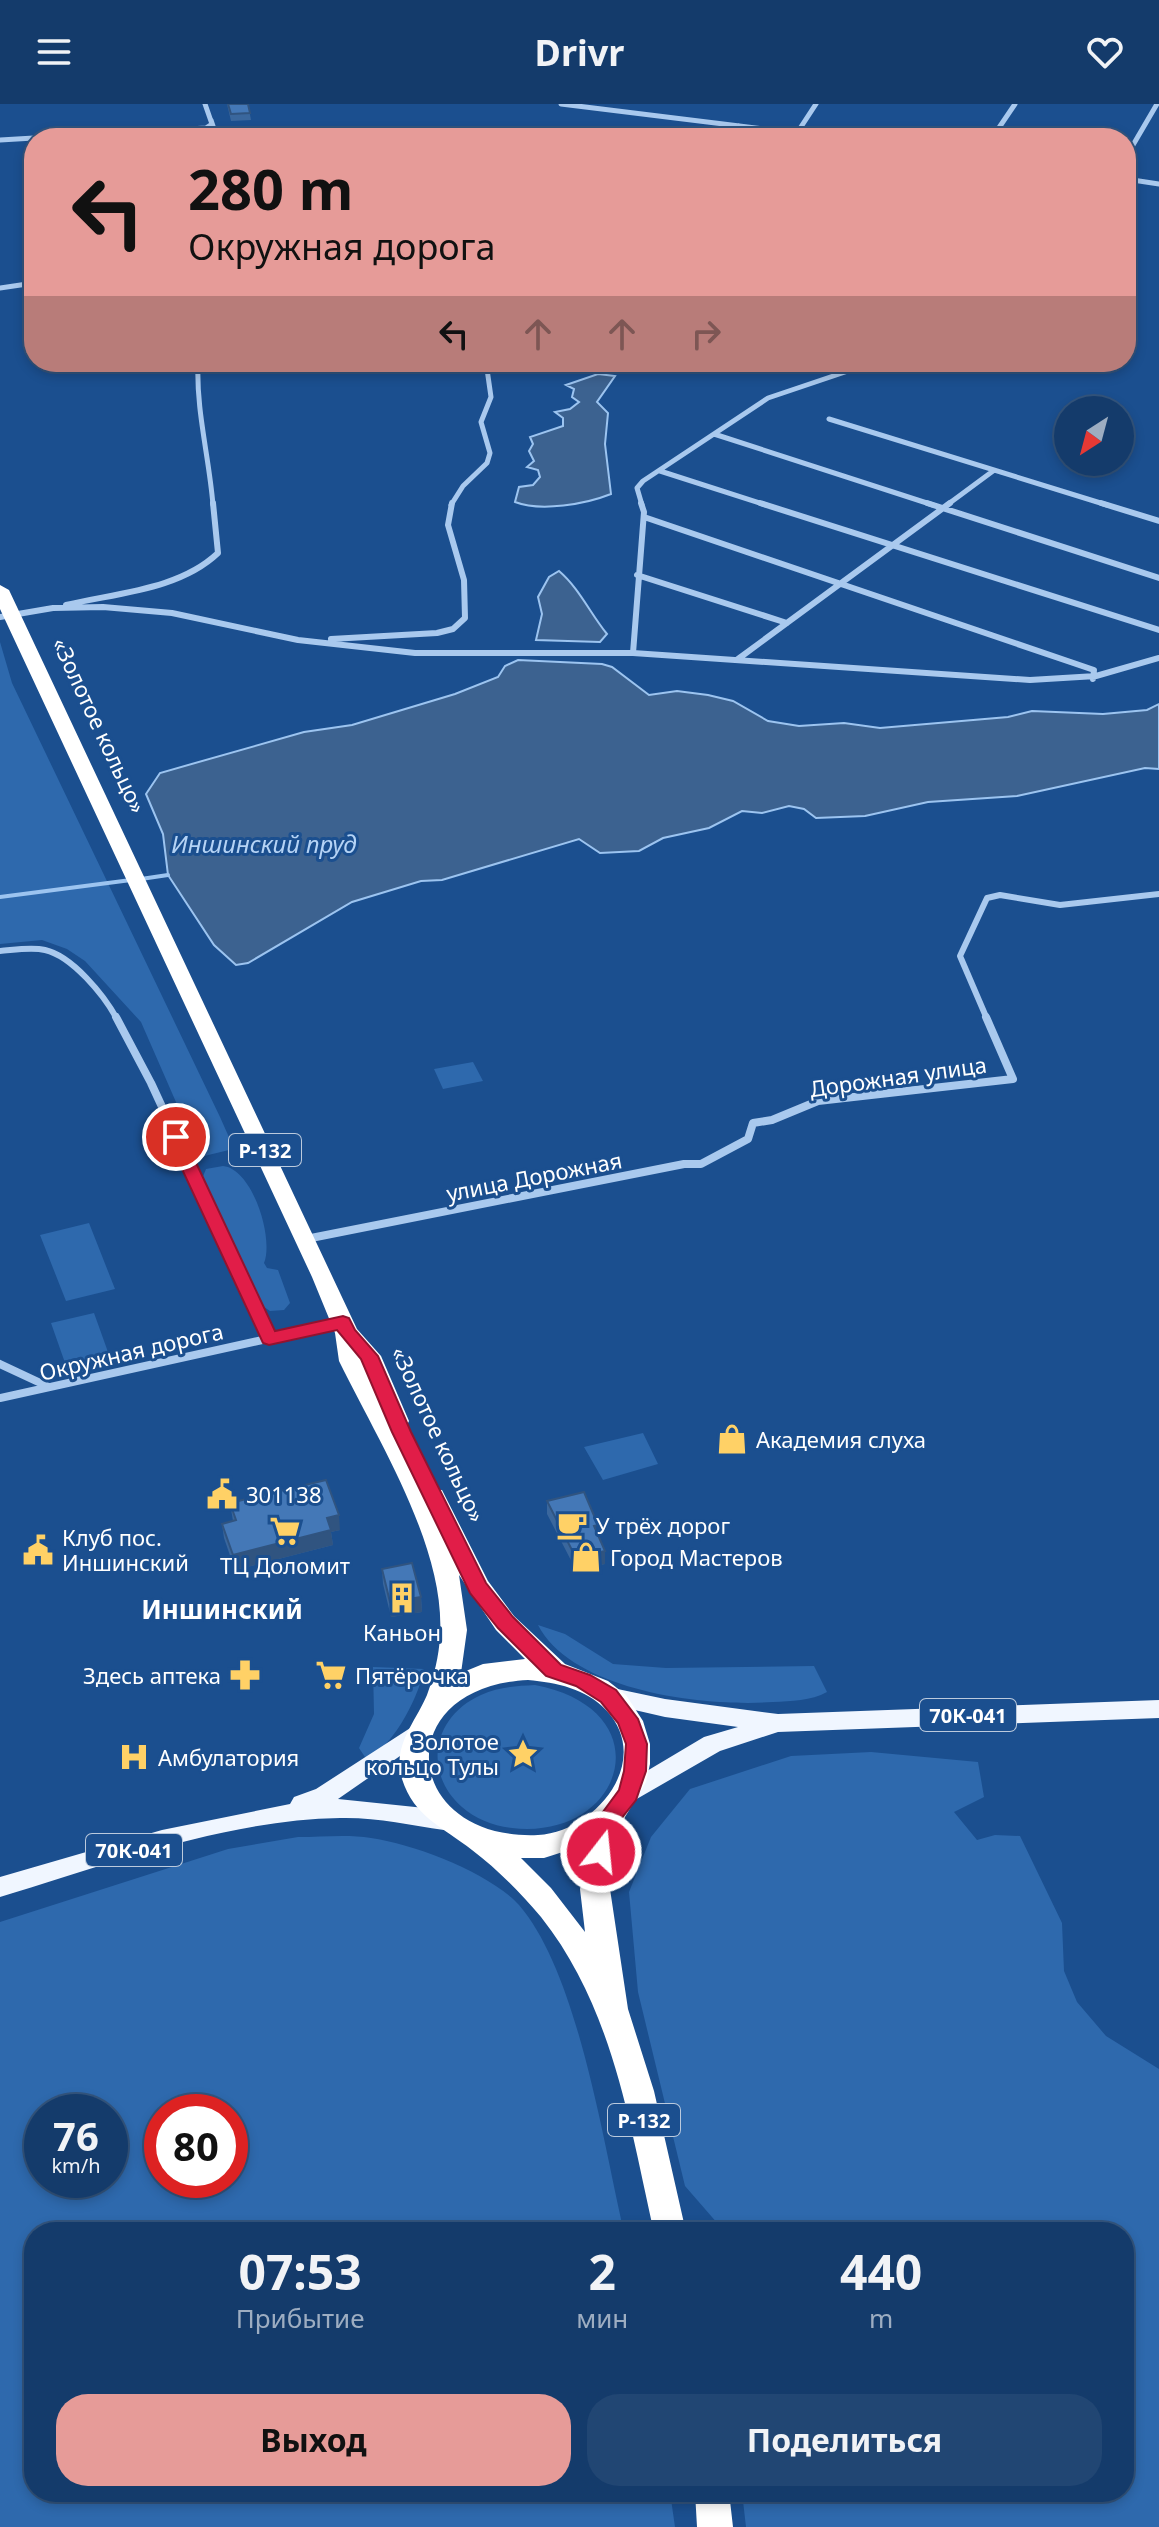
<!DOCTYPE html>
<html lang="ru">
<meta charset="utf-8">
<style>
body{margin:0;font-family:"Noto Sans",sans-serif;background:#214673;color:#f1f3f6;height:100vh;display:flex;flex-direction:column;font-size:30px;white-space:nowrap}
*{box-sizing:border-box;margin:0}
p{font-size:26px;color:#9dadc1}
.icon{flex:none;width:44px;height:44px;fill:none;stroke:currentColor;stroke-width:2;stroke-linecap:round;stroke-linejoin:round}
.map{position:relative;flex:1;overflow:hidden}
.details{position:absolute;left:24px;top:2118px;width:1110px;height:280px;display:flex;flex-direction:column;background:#143b6b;border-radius:32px;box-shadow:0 4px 12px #0003,0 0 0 2px #33557e}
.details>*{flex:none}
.hud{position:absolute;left:24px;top:24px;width:1112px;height:244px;border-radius:32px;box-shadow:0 4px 12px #0003,0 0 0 2px #33557e;background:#e69b98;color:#111;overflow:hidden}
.needle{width:52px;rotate:216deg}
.fabs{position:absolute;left:1054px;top:292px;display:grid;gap:16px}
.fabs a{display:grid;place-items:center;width:80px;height:80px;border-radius:50%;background:#143b6b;box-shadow:0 4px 12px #0003,0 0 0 2px #33557e;font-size:40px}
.speed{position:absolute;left:24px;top:1990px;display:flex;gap:16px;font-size:40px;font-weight:700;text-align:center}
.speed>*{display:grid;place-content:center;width:104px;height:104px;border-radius:50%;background:#143b6b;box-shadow:0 4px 12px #0003,0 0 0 2px #33557e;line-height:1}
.speed small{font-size:20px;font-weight:400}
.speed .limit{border:12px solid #d22;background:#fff;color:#111}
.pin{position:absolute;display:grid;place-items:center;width:68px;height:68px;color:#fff;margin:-34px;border:4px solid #fff;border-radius:50%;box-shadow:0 2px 8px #0007}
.me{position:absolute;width:88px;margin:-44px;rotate:16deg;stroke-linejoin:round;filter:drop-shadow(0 0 6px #0008)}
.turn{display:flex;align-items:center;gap:28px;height:168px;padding:0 32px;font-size:36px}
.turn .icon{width:104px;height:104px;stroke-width:2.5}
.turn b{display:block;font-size:56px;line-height:68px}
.lanes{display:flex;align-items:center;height:76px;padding:0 32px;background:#0003;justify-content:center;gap:40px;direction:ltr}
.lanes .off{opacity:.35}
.eta{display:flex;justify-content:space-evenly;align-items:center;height:136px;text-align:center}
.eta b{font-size:48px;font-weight:700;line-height:56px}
.action{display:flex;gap:16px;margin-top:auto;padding:16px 32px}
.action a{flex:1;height:92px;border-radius:32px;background:#e69b98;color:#111;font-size:32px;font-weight:700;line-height:92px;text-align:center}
.action a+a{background:#214673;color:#f1f3f6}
header{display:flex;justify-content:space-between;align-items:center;height:104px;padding:0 32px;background:#143b6b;font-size:36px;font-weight:700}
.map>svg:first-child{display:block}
.green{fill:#2e69ad;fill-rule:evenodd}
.water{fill:#3c6290;stroke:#9cc4f0;stroke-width:2}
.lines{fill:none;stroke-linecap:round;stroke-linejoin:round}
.stream{stroke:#9cc4f0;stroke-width:4}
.street-far2{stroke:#a9c9ee;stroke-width:5}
.street-far1{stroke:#a9c9ee;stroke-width:6}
.street{stroke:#a9c9ee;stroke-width:8}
.primary{fill:#f0f6ff;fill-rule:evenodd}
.highway{fill:#fff;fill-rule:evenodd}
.wall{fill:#3a679d}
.shaded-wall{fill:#305480}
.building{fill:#4478b7;stroke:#305480;stroke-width:2}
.route{fill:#e11d48;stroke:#92132f;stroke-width:2}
.labels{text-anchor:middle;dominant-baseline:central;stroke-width:6;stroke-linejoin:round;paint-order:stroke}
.shield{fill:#1b4f8f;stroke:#bbcadd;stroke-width:2}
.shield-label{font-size:20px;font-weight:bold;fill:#fff}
.street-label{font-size:22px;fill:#fff;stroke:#1b4f8f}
.poi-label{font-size:22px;fill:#fff;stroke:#1b4f8f;text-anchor:start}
.water-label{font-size:24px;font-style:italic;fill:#b5d3f5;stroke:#1b4f8f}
.quarter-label{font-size:26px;font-weight:bold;fill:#fff;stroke:#1b4f8f}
</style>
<header><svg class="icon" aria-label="menu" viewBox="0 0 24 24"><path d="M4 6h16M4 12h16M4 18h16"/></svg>Drivr<svg class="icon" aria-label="heart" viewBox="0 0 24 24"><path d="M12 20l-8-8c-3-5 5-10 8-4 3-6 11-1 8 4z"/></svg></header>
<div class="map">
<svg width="1159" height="2423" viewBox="0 0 1159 2423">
<rect width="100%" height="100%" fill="#1b4f8f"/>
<path class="green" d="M0,538l12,41 208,434 12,27 -3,6 -29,7 -59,-135 -56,-61 -18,-12 -25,-9 -42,4z
M473,958l10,19 -40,8 -9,-20z
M223,1062c30,3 51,73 41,97l3,5 11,2 12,33 -6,7 -14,1 -6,-4 -62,-128 4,-10z
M89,1119l26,66 -49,12 -26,-66z
M94,1209l19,53 -43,11 -19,-54z
M643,1329l15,31 -55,16 -19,-33z
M538,1521l27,9 48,30 53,4 148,-2 13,26c-16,9 -36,9 -54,10 -67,5 -200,-10 -235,-77z
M373,1563l51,2c-4,25 -32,83 -59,88l-6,-9 15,-34z
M535,1581c130,25 89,156 -23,143 -18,-2 -37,-9 -50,-21 -40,-35 -29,-91 19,-112 18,-8 35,-9 54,-10z
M871,1648l107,10 6,35 -30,15 23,28 18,-5 25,1 42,87 2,48 13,31 29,34 53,33v458h-413l-4,-35h382v-260h-399l-40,-46 -47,-194 -9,-100 22,-55 39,-48 101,-33z
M298,1733c24,0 50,-3 73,1 43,6 119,35 148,67 59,68 84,237 105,327h-590v260h636l5,35h-675v-605l228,-73zM42,2008h68v68h-68zM162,2008h68v68h-68z"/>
<path class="water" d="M598,270l17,2 -18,26 11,11 -3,31 6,50c-25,10 -70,18 -96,8l4,-15 14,-2 7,-8 -2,-7 -11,-3 7,-6 -5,-10 4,-7 -3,-7 33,-11v-8l-8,-6 15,-3 9,-7 -7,-5 2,-8 -8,-4z
M559,467c20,17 31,42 48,63l-7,8 -64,-2 6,-26 -4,-17 11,-20z
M518,556l84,4 10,3 37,28 28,-4 31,4 25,6 35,20 31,5 45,-3 36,5 128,-11 24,-6 71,3 44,-4 12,-6v65l-14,-1 -128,28 -89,6 -63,14 -49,2 -12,-9 -15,-3 -27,7 -20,-2 -33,17 -46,10 -24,13 -39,2 -21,-14 -137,41 -21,1 -69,21 -104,61 -12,2 -22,-20 -46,-70 -5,-41 -17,-40 14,-21 144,-41 48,-7 103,-31 43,-17 7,-11z"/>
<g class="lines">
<path class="stream" d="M141,775l27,-4
M0,793l131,-17"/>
<path class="street-far2" d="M561,0l277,34
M211,16l6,18
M797,29l19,-29
M216,31l24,3
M34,34l172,-10 6,-4 -7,-20
M730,34l9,-12
M992,34l23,-34
M0,36l34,-2
M1126,53l31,-53
M1126,75l33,5
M0,184l34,-5
M198,258c-2,49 11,94 15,143
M829,315l278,86
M714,330l219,71
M660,367l106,34
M451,401l12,-19 24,-23 3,-10 -9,-31 10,-25 -5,-35
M642,401l-5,-17 6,-7 125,-83 83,-28 48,-8
M947,401l46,-34"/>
<path class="street-far1" d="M760,399l399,127
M927,399l232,75
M1101,399l58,18
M644,413l450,153 -1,9
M637,471l150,48
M66,501c50,-12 113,-15 152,-52l-5,-50
M0,513l53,-9 50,-1 69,6 126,27 117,13h218l397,27 66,-4 63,-18
M331,535l106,-6 16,-4 12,-11 -1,-38 -16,-55 4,-22
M633,549l11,-141 -3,-9
M738,555l212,-156
M0,847c14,-1 31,-4 45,-1 27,6 59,45 72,69
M987,915l-27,-63 27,-58 13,-3 60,10 99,-11"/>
<path class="street" d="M116,913l35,66 118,255
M306,1135l378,-75h17l47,-25 5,-16 19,-3 46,-19 195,-22 -27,-62
M0,1260l49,23
M0,1294l339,-75"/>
<path class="primary" d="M608,1583l57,12 113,15 381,-14v18l-381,14 -58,19 -92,53 -8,-3 -4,-7 4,-7 84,-50 34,-10 -73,-10 -65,-15 -3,-6 3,-6z
M418,1619l8,3 4,6 -4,6 -88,61 106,11 8,3 4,7 -4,7 -8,3c-34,-5 -69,-13 -104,-12 -115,2 -231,46 -340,79v-20l162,-47 128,-26 4,-7 22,-8z"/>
<path class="highway" d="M0,481l9,5 348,739 24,27 28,65 -3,6 -8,3 29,59 15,1 46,91 26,35 51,48 43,17 18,14 17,26 7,23v20l-4,18 -21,35 -15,72 18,120 26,82 32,141h-32c-25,-110 -41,-224 -113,-315 -20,-24 -44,-48 -69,-67 -29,-23 -58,-33 -70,-71 -10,-33 13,-56 25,-84 7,-19 12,-39 13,-59 6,-89 -63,-197 -101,-275l-4,-28 -23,-56 -312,-668zM459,1471l37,55 29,29 -42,5 -22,9 6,-43zM528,1576c29,3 57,8 78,30 48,51 -11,122 -68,125 -136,6 -151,-148 -10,-155zM591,1739l-11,46 5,43 -34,-44 -30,-30h23z
M695,2388h34l4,35h-36z"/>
</g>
<path class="wall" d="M227,0h21l3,16 -20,1z
M547,1397l51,36 7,27 -29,6 -29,-56z
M230,1399l110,27 -9,2 2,13 -98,25 -11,-32 -2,-14 11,-3z
M382,1465l39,28 1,15 -31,5 -8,-33z"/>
<path class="shaded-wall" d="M339,1411l1,15 -9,2 2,13 -98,25 -2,-15 94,-37z
M605,1447v13l-29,6v-12z
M421,1493l1,15 -31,5 -1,-15z"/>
<path class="building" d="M228,0h20l2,9 -19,1z
M326,1376l13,35 -12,3 4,12 -98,25 -11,-31 14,-4 -6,-17z
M584,1388l14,33 -4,1 11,25 -29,7 -29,-57z
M412,1459l9,34 -31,5 -8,-33z"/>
<path class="route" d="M176,1028l8,5 91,194 68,-15 6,2 6,12 23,26 33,76 75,151 27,34 48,48 29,10 26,15 22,29 9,25 -1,27 -10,29 -15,19 -13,40h-15l-3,-7 10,-36 19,-26 5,-19 2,-27 -8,-21 -17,-21 -25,-16 -30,-10 -48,-48 -28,-35 -78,-161 -31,-73 -24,-29 -68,15 -6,-2 -96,-206z"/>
<defs>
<g id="shop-bare" transform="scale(2.4)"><path d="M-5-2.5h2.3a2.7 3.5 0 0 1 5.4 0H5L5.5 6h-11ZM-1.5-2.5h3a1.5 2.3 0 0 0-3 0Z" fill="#ffd166" stroke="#1b4f8f" stroke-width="2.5" paint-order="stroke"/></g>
<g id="civic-bare" transform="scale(2.4)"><path d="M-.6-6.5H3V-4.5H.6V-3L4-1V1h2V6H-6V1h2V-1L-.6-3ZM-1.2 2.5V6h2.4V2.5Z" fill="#ffd166" stroke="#1b4f8f" stroke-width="2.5" paint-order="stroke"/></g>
<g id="cafe-bare" transform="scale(2.4)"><path d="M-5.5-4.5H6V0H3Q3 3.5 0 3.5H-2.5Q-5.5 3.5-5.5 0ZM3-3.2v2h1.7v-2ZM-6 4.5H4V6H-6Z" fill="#ffd166" stroke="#1b4f8f" stroke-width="2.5" paint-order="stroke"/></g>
<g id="supermarket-bare" transform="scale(2.4)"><path d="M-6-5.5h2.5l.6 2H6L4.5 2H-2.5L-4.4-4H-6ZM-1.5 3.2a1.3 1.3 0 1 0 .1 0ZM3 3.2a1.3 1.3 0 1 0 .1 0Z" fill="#ffd166" stroke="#1b4f8f" stroke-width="2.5" paint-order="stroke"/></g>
<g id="building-bare" transform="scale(2.4)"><path d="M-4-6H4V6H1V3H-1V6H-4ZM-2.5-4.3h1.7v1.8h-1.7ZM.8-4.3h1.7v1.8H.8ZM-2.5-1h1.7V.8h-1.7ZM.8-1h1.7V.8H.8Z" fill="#ffd166" stroke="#1b4f8f" stroke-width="2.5" paint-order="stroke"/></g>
<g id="pharmacy-bare" transform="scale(2.4)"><path d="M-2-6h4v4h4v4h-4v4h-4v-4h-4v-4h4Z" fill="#ffd166" stroke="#1b4f8f" stroke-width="2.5" paint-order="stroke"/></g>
<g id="sight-bare" transform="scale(2.4)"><path d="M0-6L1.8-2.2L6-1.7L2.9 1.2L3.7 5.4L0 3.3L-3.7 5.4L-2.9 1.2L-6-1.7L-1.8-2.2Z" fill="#ffd166" stroke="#1b4f8f" stroke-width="2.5" paint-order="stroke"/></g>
<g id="hospital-bare" transform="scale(2.4)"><path d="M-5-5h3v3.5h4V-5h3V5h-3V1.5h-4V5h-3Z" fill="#ffd166" stroke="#1b4f8f" stroke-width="2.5" paint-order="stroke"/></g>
</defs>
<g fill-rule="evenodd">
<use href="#shop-bare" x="732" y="1335"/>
<use href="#civic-bare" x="222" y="1390"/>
<use href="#cafe-bare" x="572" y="1421"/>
<use href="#supermarket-bare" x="285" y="1427"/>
<use href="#civic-bare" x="38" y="1446"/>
<use href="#shop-bare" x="586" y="1453"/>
<use href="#building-bare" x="402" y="1494"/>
<use href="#pharmacy-bare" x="245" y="1571"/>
<use href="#supermarket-bare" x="331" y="1571"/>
<use href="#sight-bare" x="523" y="1650"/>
<use href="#hospital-bare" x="134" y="1653"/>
</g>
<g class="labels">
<g class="shield">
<rect x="229" y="1030" width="72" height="32" rx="6"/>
<rect x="920" y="1595" width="96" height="32" rx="6"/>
<rect x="86" y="1730" width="96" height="32" rx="6"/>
<rect x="608" y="2000" width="72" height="32" rx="6"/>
</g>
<g class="shield-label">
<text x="265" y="1046">Р-132</text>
<text x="968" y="1611">70К-041</text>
<text x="134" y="1746">70К-041</text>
<text x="644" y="2016">Р-132</text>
</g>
<g class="street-label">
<text transform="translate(100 621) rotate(65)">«Золотое кольцо»</text>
<text transform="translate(898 972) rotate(-8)">Дорожная улица</text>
<text transform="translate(534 1072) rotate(-11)">улица Дорожная</text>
<text transform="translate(131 1247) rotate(-13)">Окружная дорога</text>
<text transform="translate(439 1330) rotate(65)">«Золотое кольцо»</text>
</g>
<g class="poi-label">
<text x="756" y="1335">Академия слуха</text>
<text x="246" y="1390">301138</text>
<text x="596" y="1421">У трёх дорог</text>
<text x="62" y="1433">Клуб пос.<tspan x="62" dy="25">Иншинский</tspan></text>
<text x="610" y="1453">Город Мастеров</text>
<text x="285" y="1461" text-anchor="middle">ТЦ Доломит</text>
<text x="402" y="1528" text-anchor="middle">Каньон</text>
<text x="221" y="1571" text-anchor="end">Здесь аптека</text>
<text x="355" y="1571">Пятёрочка</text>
<text x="499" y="1637" text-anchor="end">Золотое<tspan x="499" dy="25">кольцо Тулы</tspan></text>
<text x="158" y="1653">Амбулатория</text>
</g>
<g class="water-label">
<text x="264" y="739">Иншинский пруд</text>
</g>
<g class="quarter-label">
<text x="222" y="1505">Иншинский</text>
</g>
</g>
</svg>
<div class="fabs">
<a><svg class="needle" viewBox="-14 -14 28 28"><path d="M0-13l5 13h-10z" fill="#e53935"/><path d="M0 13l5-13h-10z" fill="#9dadc1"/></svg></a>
</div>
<div class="speed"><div>76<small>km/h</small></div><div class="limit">80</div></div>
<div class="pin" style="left:176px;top:1033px;background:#d93025"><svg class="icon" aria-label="arrive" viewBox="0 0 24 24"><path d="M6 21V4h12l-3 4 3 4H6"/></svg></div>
<svg class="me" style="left:601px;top:1748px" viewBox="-20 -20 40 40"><circle r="17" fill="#e11d48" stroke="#fff" stroke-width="3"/><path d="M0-11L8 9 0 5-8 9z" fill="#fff"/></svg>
<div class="hud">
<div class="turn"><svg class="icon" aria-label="left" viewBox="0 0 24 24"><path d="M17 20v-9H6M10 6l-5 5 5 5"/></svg><div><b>280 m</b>Окружная дорога</div></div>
<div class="lanes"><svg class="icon" aria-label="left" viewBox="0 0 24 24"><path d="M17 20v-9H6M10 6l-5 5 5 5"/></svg><svg class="icon off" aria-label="ahead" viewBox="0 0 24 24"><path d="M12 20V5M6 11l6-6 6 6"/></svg><svg class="icon off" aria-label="ahead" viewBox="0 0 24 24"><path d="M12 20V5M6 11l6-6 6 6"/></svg><svg class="icon off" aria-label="right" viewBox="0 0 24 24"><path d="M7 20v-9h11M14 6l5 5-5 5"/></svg></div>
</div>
<section class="details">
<div class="eta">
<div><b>07:53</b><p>Прибытие</p></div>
<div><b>2</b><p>мин</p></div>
<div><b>440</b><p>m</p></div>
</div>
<div class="action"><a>Выход</a><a>Поделиться</a></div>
</section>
</div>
